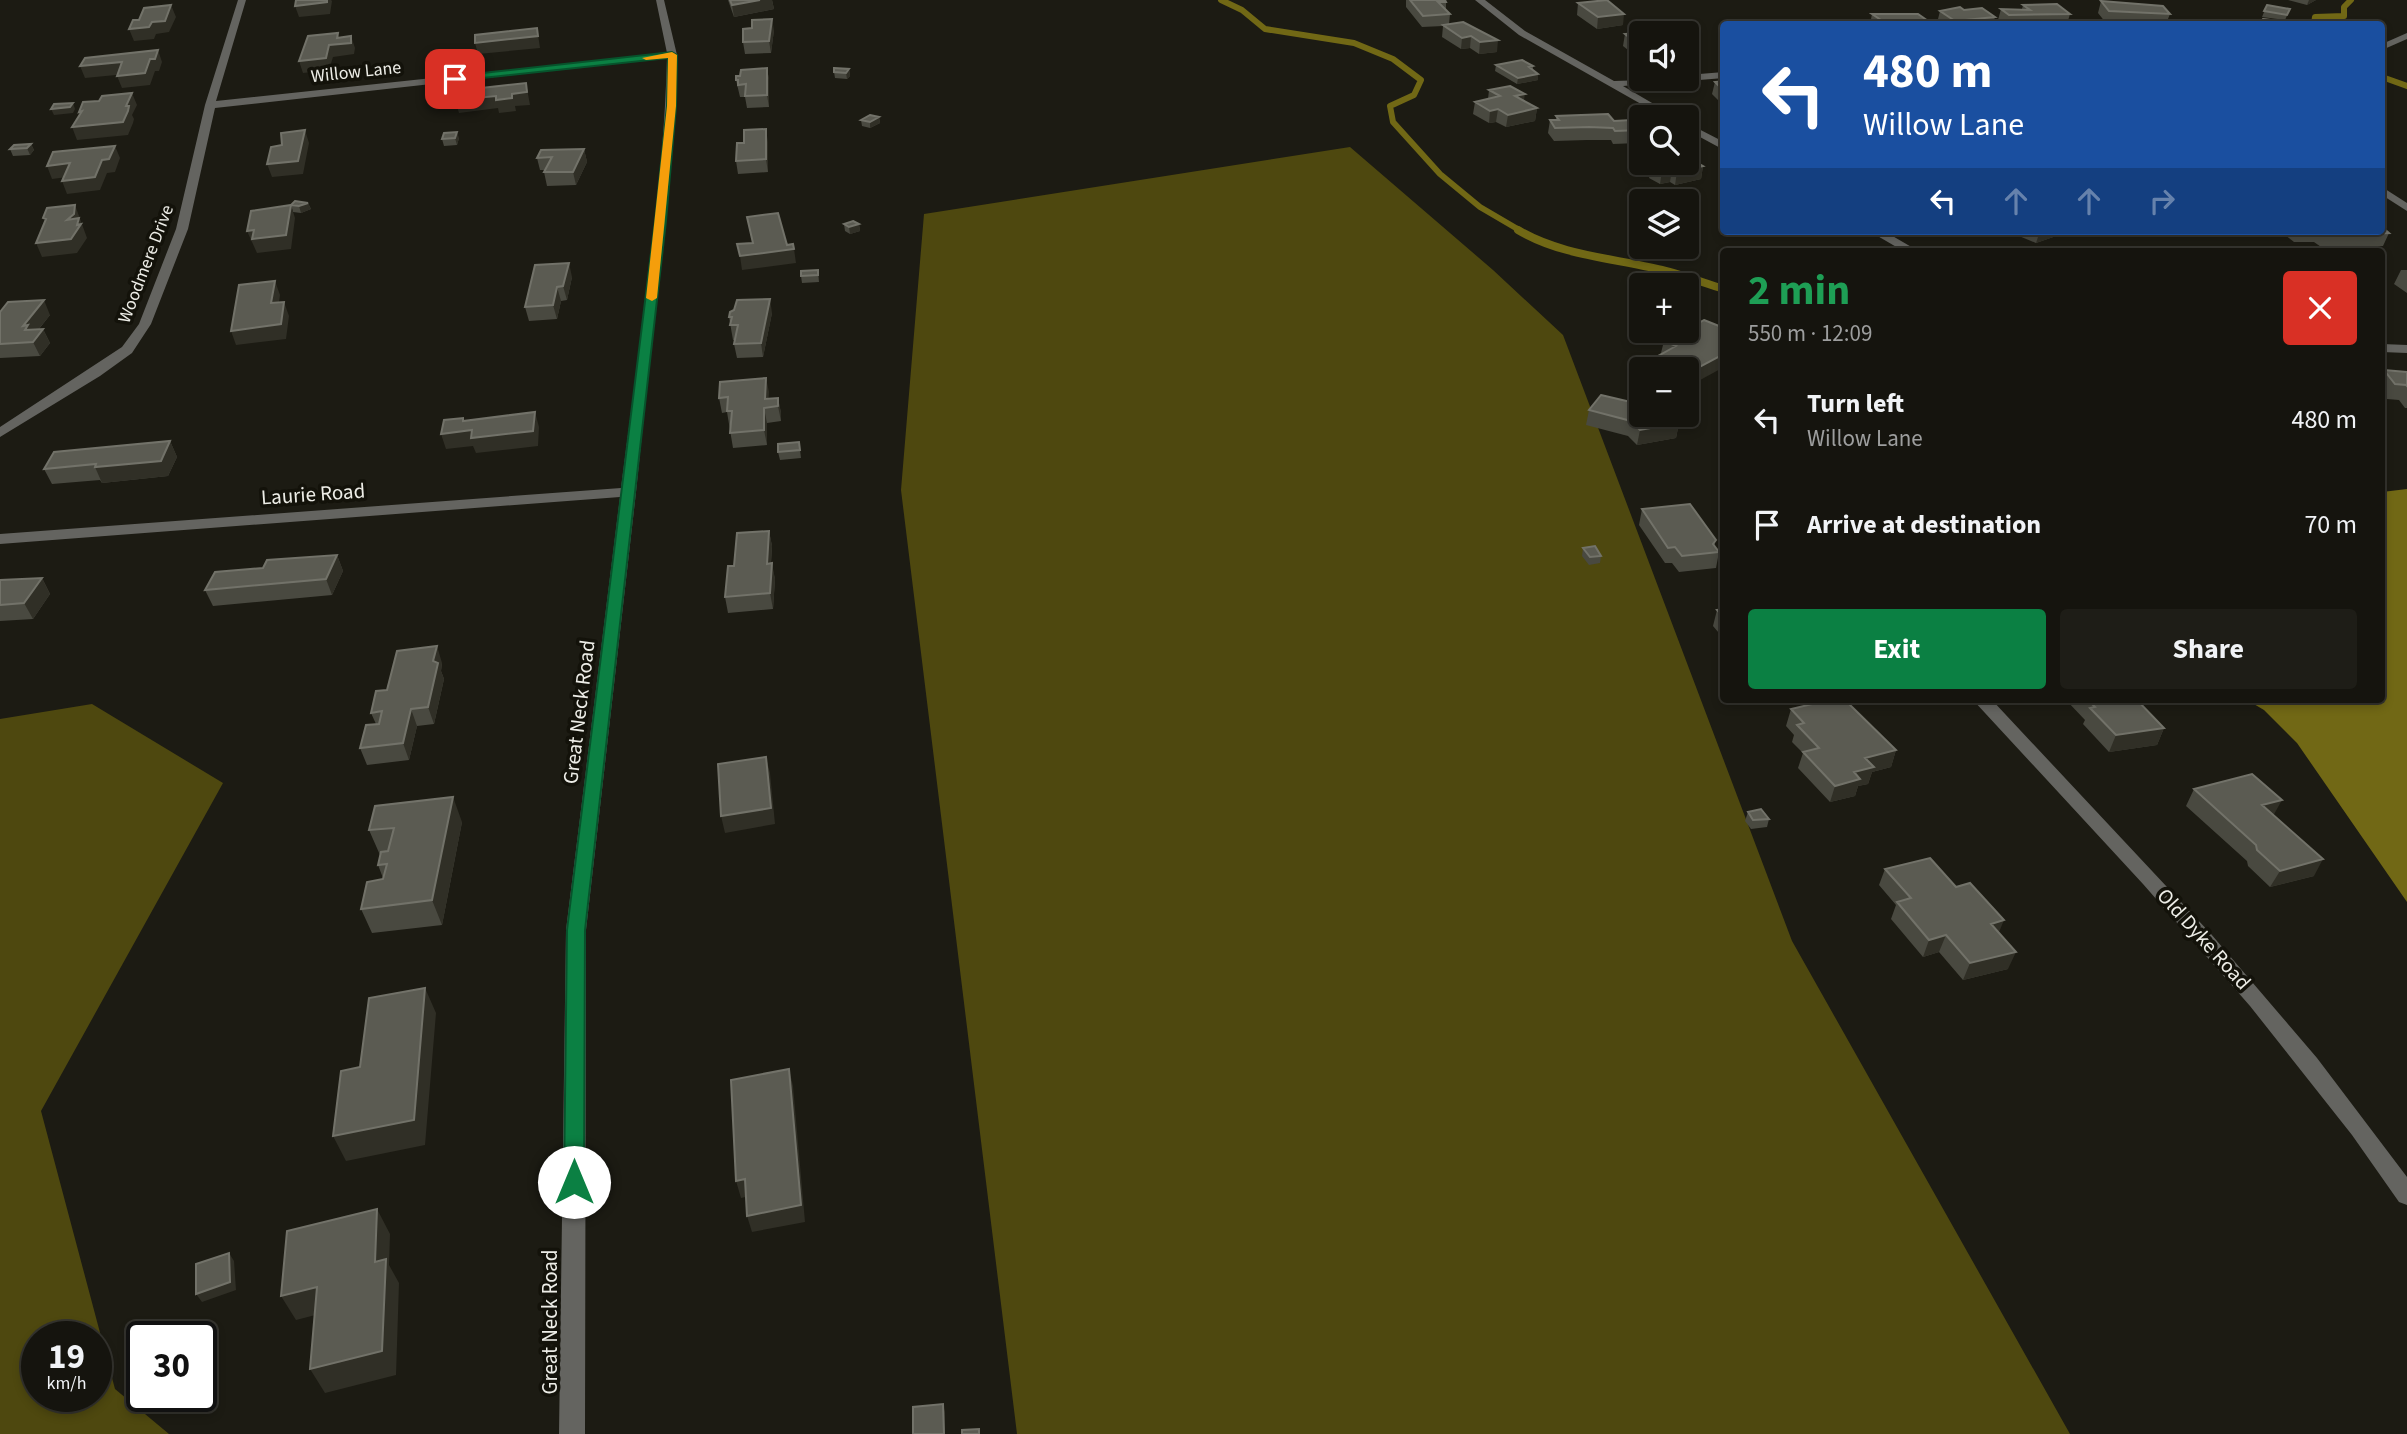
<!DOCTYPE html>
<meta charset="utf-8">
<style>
body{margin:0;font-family:"Source Sans 3",sans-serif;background:#1e1d17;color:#f1f3f6;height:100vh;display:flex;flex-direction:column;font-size:26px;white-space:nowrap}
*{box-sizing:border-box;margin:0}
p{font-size:23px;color:#9d9e9e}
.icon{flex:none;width:38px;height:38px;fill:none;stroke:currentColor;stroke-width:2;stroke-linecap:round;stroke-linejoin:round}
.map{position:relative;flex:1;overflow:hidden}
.side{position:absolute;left:1720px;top:248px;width:665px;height:455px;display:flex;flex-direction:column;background:#15140e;border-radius:7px;box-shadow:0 4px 10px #0003,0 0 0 2px #34332e}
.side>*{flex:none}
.banner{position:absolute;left:1720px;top:21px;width:665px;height:214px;border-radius:7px;box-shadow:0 4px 10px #0003,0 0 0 2px #34332e;background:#1a4fa0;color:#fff;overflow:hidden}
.fabs{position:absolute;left:1629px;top:21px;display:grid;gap:14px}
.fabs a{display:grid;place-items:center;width:70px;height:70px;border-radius:7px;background:#15140e;box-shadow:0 4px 10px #0003,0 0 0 2px #34332e;font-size:35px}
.speed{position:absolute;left:21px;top:1321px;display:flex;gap:14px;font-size:35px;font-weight:700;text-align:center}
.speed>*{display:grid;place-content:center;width:91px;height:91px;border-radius:50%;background:#15140e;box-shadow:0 4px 10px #0003,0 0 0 2px #34332e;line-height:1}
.speed small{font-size:18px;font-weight:400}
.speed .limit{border:4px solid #111;border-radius:10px;background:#fff;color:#111}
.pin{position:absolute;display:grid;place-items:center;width:60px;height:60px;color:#fff;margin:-30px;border-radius:14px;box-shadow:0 4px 10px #0006}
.me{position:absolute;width:77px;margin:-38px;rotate:0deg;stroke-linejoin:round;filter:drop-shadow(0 0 5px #0008)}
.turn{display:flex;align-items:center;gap:24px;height:147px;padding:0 28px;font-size:32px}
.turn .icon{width:91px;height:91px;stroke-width:2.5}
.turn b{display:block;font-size:49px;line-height:60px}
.lanes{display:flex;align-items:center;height:66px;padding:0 28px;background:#0003;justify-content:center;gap:35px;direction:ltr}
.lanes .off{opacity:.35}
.round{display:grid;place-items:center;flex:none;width:74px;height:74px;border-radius:7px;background:#1e1d17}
.headline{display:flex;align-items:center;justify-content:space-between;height:119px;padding:0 28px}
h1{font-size:42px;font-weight:700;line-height:52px;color:#1e9e55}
.primary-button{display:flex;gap:14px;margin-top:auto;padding:14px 28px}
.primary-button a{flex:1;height:80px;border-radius:7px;background:#0b8043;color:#fff;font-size:28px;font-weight:700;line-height:80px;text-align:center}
.primary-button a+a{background:#1e1d17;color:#f1f3f6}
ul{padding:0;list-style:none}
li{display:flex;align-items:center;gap:21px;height:105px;padding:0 28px}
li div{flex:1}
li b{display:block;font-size:26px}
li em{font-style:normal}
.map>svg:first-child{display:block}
.forest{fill:#4e480f;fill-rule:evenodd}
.water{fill:#716815}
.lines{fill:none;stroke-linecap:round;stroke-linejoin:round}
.stream-far1{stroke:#716815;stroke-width:6}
.stream{stroke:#716815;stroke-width:8}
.street{fill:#646460;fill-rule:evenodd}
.wall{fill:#494940}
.shaded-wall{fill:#302f26}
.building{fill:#5b5b52;stroke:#727269;stroke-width:2}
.route{fill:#0b8043;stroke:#07532c;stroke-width:2}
.slow{fill:#f59e0b}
.labels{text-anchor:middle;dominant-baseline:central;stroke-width:7;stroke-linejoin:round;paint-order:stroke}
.far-street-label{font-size:18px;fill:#edede7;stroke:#13120a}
.street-label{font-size:21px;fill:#edede7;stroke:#13120a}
</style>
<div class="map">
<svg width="2407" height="1434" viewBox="0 0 2407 1434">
<rect width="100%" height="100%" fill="#1c1b13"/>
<path class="forest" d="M1350,147l143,123 70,65 229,606 278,493h-1053l-116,-944 23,-276z
M92,704l131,79 -182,328 74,278 54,45h-169v-715zM37,1337h59v59h-59z"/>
<path class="water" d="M2407,489v413l-110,-159 -33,-33 -17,-10h135v-208z"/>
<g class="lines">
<path class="stream-far1" d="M1221,0l21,10 23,19 89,14 39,16 28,21 -7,15 -24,11 3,16 47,52 40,33 41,24
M2314,24l1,-7 29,-1v-9l7,-7
M2382,77l25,9"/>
<path class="stream" d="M1518,230c44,26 96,28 144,40 21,5 42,13 62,19"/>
<path class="street" d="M238,0h8l-30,101 451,-48 -11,-53h8l13,55 -1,51 -40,386 -50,438 -1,504h-26l7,-504 54,-433 -620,47v-10l621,-46c18,-142 42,-286 46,-430l-452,50 -27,121 -37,95 -19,29 -32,23 -100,61v-10l122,-80 17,-23 37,-95 29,-124z
M1475,0h10l40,31 89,50 64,-2 -5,3 -50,4 53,31h-12l-145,-82z
M2407,33v6l-25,11v-6z
M1724,72v6l-37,3 -4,-2h4v-4z
M1687,123l37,19v8l-37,-20z
M2382,187l25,16v8l-25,-16z
M1869,231h15l36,21h-15z
M2382,344l25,1v8l-25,-1z
M1973,700h19l219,234 106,124 90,119v28l-8,-3 -47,-67 -102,-129 -107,-122z"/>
</g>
<path class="wall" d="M728,0h44l2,9 -40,8z
M1406,0h39l1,2v8l4,4 -1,10 48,28 -18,2 -9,-6 -9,1 -19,-12 1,-11 -21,1 -16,-20z
M2288,0h28l-9,5z
M2101,1l69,13 -4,10 -60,-1 -8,-10z
M1578,3l45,22 -26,4 -20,-14z
M2023,5l47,9 -3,10h-64l-5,-4 3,-11h21z
M2267,5l23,4 -5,11 -23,-3z
M1964,10l31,7 -2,7h-53l-3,-1 3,-12z
M1872,14l58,10h-60z
M752,28l22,2 -3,23 -26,1 -2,-12z
M1642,33v20l-9,1 -10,-8 2,-12z
M1687,35l6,4 -3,12h-3z
M1496,65l37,1v4l5,10 -21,4 -22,-13z
M767,68l2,12v27l-22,1 -2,-11h-5l-4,-17 4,-4z
M849,69l1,7 -3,3 -12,-1 -1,-6z
M1724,81v25l-12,-12 3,-12z
M1489,90l35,11 13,7 -2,13 -29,6 -10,-5 -7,1 -16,-9 2,-12 13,-3z
M1556,116l58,5 26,9 -2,13 -25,1 -2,-4h-24l-33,1 -6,-8 2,-13h6z
M879,117l1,6 -10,5 -8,-2 -1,-6z
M459,138l-2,7 -13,1 -2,-7z
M768,142v30l-30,2 -2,-13z
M31,144l3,6 -4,5 -17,1 -3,-7z
M584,149l3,13 -11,23 -29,1 -3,-14 1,-2h-5l-3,-12z
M1640,150h2v13h45l16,3 -2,13 -26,6 -5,-3 -10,2 -11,-6 2,-7 -13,-8z
M308,203l3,6 -10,4 -8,-1 -2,-7z
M1721,203h3v17l-6,-3z
M844,224h15l1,7 -10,3 -5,-3z
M2007,231h53l-1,4 -23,8z
M2280,231h102l7,2 -6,13 -59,3 -10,-7h-20z
M818,270l1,12 -17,1 -1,-7z
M2401,270h6v23l-13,-9z
M572,277l-5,23 -6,1 -4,18 -28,2 -4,-14z
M0,312l50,3 -11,14h4l7,14 -10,13 -40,2z
M772,313l-9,44 -26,1 -3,-14 1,-4h-2l-4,-23z
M1724,328l-33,57 -4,-2v-14h-30l7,-28z
M2384,370l23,2v36h-2l-6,-8 -12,-1 -5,-8v-16z
M766,378l2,21 10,-1 3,15v8l-14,2v22l-34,3 -6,-36 -5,1 -3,-15z
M2382,407l5,6 -5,10z
M1589,410l90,13 -3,15 -39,7 -9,-9 -42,-11z
M170,441l7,16 -9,19 -66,7 -2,-3 -48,4 -8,-15z
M799,442l2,16 -21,2 -2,-8z
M1642,509l74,31 -2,6 5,6 -3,16 -37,4 -7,-9h-7l-26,-38z
M769,531l3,15 -1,17 4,16 -2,30 -45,4 -3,-16 9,-31z
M1583,548l18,8 -1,7 -11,2 -7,-9z
M337,555l6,16 -11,24 -119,11 -8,-16 58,-22z
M42,578l8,16 -17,25 -33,2v-41z
M1724,609v30l-11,-13 4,-16z
M442,663l-1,8 3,8 -10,45 -17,2 -8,34 -42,5 -7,-17 16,-24 -5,-11 16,-23z
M2066,700h71l27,28 -7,17 -48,7 -26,-28 2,-4z
M1791,709l105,41 -5,17 -19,5 -4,12 -10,2 -3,10 -25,6 -32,-34 5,-15 -11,-11 2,-7 -8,-9z
M2194,789l79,26 41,61 -44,11 -22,-21 -1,-5 -61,-55z
M1748,812l21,7 -2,8 -16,2 -6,-8z
M462,822l-20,103 -70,8 -11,-24 22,-31 -5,-13 2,-10 -11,-25z
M1885,869l114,64 9,36 -45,11 -24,-28 -16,5 -32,-38 5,-14 -17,-20z"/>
<path class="shaded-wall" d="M327,0h4l1,1 -2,13 -31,3 -4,-11z
M760,0h12l2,9 -40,8 -2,-12z
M2309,0h7l-9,5z
M171,5l5,12 -7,15 -13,2 -2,5 -20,2 -5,-12z
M1624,14l-1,11 -26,4 1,-12z
M772,19l2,11 -3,23 -2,-12z
M537,28l3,20 -62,6 -3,-11z
M338,33l3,11 10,-8 4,12 -1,6 -21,3 -4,13 -26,3 -4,-12 30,-16 8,-7z
M1471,36l-1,12 -9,1 1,-11z
M1498,40l-1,12 -18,2 1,-12z
M158,50l4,12 -3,9h-4l-5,14 -28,3 -5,-12 33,-17z
M122,62l4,12 -41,4 -5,-12z
M767,68l2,12v27l-2,-12z
M849,69l1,7 -3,3 -1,-6z
M1538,74v6l-21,4 1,-6z
M526,83l4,22 -15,1 1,5 -17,2 -1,-5 -39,5 -4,-13 57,-6z
M132,93l5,12 -5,10 2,4 -1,4 -5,12 -51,5 -5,-13 54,-21z
M1525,94l-2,12 -8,-10z
M73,103l2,6 -2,4 -19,2 -3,-6z
M1537,108l-2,13 -29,6 2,-12z
M1498,109l-2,13 -7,1 1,-12z
M879,117l1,6 -10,5v-6z
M766,129l2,13v30l-2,-13z
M305,130l4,13 -6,31 -31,3 -5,-13z
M457,132l2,6 -2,7 -2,-7z
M31,144l3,6 -4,5 -3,-7z
M115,146l5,12 -5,14 -8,1 -7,17 -33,4 -5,-13z
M584,149l3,13 -11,23 -3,-13z
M70,163l5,13 -23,3 -5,-13z
M1703,166l-2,13 -26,6 2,-13z
M1672,169l-2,13 -10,2 2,-13z
M308,203l3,6 -10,4 -2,-7z
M75,205l12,33 -10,15 -35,4 -6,-14 31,-23z
M291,205l4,13 -4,31 -34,4 -10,-22z
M859,224l1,7 -10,3 -1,-7z
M2040,231h20l-1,4 -23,8z
M794,249l2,14 -54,7 -2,-14z
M569,263l3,14 -5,23 -4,-14z
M275,281l5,14 -3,22 -6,-14z
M557,287l4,14 -4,18 -4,-14z
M770,299l2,14 -9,44 -2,-14z
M44,300l6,15 -17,21 10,-7 7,14 -10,13 -7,-14 -10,-16z
M284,302l5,14 -3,23 -50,6 -5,-14z
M1724,354v13l-33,18 3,-15z
M766,378l3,14 -1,15 -3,-8z
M778,398l3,15v8l-3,-15z
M764,408l3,15v22l-3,-15z
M535,412l4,15 -1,19 -62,7 -3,-7 -27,3 -5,-15 22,-13v-3l4,13z
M1679,423l-3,15 -39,7 3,-15z
M170,441l7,16 -9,19 -66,7 -7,-16z
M769,531l3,15 -2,33 -3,-15z
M337,555l6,16 -11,24 -6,-16z
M772,563l3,16 -2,30 -3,-16z
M42,578l8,16 -17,25 -9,-16z
M437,646l5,17 -1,8 3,8 -10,45 -6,-17 5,-46z
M411,709l6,17 -8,34 -6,-17z
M2164,728l-7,17 -48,7 7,-17z
M1896,750l-5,17 -19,5 -4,12 -10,2 -3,10 -25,6 5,-16 19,-14 11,-14z
M766,757l4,16 5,51 -50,9 -4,-17z
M453,797l9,25 -20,103 -10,-25z
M2282,800l-9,16 -11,-11z
M2323,859l-9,17 -44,11 10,-16z
M2004,920l-7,17 -6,-13z
M1946,935l-7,17 -16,5 6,-17z
M2016,952l-8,17 -45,11 7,-17z
M425,988l11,25 -11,132 -79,16 -13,-25z
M789,1069l4,17 12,136 -53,10 -5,-16z
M745,1179l5,17 -9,2 -5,-17z
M377,1209l13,25 -1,31 10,18 -3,92 -71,18 -15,-24 65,-107z
M229,1253l5,8 2,29 -34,12 -6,-8z
M317,1287l14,24 -35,9 -15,-24z
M943,1404l2,8v22h-1z"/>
<path class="building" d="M296,0h31v2l-32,4z
M730,0h30l-28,5z
M1410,0h35l1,2h-8l12,12 -27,2z
M1607,0l17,14 -26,3 -20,-14z
M2101,1l62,5 7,8 -61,-3z
M2057,4l13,10 -61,1 -8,-6 29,1 -7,-5z
M171,5l-6,16 -13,1 -3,5 -20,2 4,-9h6l5,-12z
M2267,5l23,4 -3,6 -23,-4z
M1960,7l4,3 18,-2 13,9 -40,4 -15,-10z
M1872,14h46l13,9 -44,1z
M772,19l-3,22 -26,1v-13l9,-1v-8z
M2263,19l16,2 -2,3h-24l2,-3 6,1z
M1463,22l35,18 -18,2 -9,-6 -9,2 -19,-13z
M537,28l1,8 -63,7v-8z
M1681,29l4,4h-43v8l-7,1 -10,-8z
M338,33l-1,5 14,-2v7l-22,2 -3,13 -27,3 9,-25z
M158,50l-3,9h-5l-5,14 -28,3 5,-14 -42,4 5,-8z
M1522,60l11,6 -4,1 9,7 -20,4 -22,-13z
M767,68v27l-22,1 1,-12 -8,1v-5h-2v-4h4l1,-6z
M834,68l15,1 -3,4 -12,-1z
M1724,81v10l-9,-9z
M526,83l1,9 -15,2v4l-16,2v-4l-41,4v-9z
M1510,86l15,8 -10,2 22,12 -29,7 -10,-6 -8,2 -15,-9 25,-6 -11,-6z
M132,93l-6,13h3l-1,5 -5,11 -51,5 10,-16 -3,1 4,-10 16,-1 3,-5z
M73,103l-3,4 -19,2 3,-5z
M1608,114l6,7 18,-1 8,10 -25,1 -2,-3 -24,-1 -34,1 -5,-8h9l-3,-4z
M870,115l9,2 -9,5 -9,-2z
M766,129v30l-30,2 1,-18h7v-13z
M305,130l-7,31 -31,3 4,-17 11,-2 -1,-12z
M457,132l-2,6 -13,1 2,-6z
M31,144l-4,4 -17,1 4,-4z
M115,146l-6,13 -7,1 -7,17 -33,4 8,-18 -23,3 6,-14z
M584,149l-11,23h-29l8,-15 -15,1 4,-8z
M1687,157l16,9 -26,6 -5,-3 -10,2 -10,-6 9,-2h26z
M295,201l13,2 -9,3 -8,-1z
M75,205l-1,9 -7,6 12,-2 -2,7 4,-1 -10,15 -35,4 10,-24 -3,-1 4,-10z
M291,205l-5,30 -34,4 2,-9 -7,1 4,-20z
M778,213l9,32 6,-1 1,5 -54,7 -3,-12 16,-1 -6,-26z
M853,221l6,3 -10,3 -5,-3z
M2382,227l7,6 -59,2 -6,-4h58z
M569,263l-6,23 -6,1 -4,18 -28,2 10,-42z
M818,270v5l-17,1v-5z
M275,281l-4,22 13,-1 -3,22 -50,7 8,-46z
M770,299l-9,44 -27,1 4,-19h-8l2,-8h-3l1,-5 4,-2 3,-10z
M44,300l-21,26 5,-1 -3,5 18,-1 -10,13 -33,2v-32l8,-10z
M1704,320l20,8v26l-30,16 -34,-15 16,-9 -12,-5 19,-10h4v-2z
M2384,370l23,2v14l-1,-1 -11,-1z
M766,378l-1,21 13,-1v8l-14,2v22l-34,3 2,-22h-5l1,-14 -9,1 1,-16z
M1601,395l34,8 7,-1v13h28l9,8 -39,7 -9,-9 -42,-11z
M535,412l-2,19 -62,7 1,-8 -31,4 3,-14 19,-2v3z
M170,441l-9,20 -66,6 1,-3 -52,5 10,-17z
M799,442l1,8 -22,2v-8z
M1690,504l26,36 -3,4 6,8 -37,4 -7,-9 -7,1 -26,-39z
M769,531l-2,33 5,-1 -2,30 -45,4 3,-31h6l3,-33z
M1595,546l6,10 -11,1 -7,-9z
M337,555l-11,24 -121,11 10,-18 48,-4 4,-8z
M42,578l-18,25 -24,2v-25z
M1724,609v9l-7,-8z
M437,646l-4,15 5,2 -10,44 -17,2 -8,34 -43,5 6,-23 13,-1 3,-13 -11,2 5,-22 11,-1 10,-39z
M1829,700h16l51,50 -31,8 9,9 -20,5 6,7 -25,7 -32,-34 16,-4 -22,-23 7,-2 -13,-14z
M2088,700h49l27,28 -48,7 -26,-27 5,-1z
M766,757l5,51 -50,8 -3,-52z
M2252,774l30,26 -20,5 61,54 -43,12 -23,-21 -1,-5 -62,-56z
M453,797l-21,103 -71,9 6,-27 16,-3 4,-15 -9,1 3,-13 7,-1 6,-23 -25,2 6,-24z
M1761,809l8,10 -16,1 -5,-8z
M1930,858l26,29 14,-4 34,37 -13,4 25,28 -46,11 -24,-28 -17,5 -32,-38 14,-4 -26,-29z
M425,988l-11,132 -81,16 8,-65 19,-4 9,-69z
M789,1069l12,136 -54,11 -2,-37 -9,2 -5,-101z
M377,1209l-2,53 11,-3 -4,92 -72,18 7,-82 -36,9 6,-65z
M229,1253l1,29 -34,12v-30z
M943,1404l1,30h-31v-27z
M979,1429v5h-17v-4z"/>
<path class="route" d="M672,52l5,3 -1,51 -10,115 -81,709 -1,252 -3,6 -7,3 -7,-3 -3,-6 3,-252 88,-709 12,-115 1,-48 -213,23 -5,-2 5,-3z"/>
<path class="slow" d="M672,52l5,3 -1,51 -19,192 -5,3 -6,-3 21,-192 1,-48 -22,2 -4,-2z"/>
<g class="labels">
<g class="far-street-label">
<text transform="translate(356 72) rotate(-6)">Willow Lane</text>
<text transform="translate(146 264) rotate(-69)">Woodmere Drive</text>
</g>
<g class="street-label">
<text transform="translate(313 494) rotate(-4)">Laurie Road</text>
<text transform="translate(579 712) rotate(-83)">Great Neck Road</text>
<text transform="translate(2204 939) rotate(48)">Old Dyke Road</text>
<text transform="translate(550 1322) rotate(-90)">Great Neck Road</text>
</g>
</g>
</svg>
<div class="fabs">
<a><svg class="icon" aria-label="sound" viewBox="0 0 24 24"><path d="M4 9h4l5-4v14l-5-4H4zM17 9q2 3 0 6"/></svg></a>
<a><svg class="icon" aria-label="search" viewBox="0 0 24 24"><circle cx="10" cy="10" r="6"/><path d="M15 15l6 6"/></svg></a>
<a><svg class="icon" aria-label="layers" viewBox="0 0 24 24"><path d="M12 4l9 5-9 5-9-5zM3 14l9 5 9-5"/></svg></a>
<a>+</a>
<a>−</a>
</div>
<div class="speed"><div>19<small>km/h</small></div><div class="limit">30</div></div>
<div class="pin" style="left:455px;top:79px;background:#d93025"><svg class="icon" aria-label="arrive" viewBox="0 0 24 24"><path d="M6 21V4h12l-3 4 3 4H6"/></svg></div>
<svg class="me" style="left:574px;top:1182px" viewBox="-20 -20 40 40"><circle r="19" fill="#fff"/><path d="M0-13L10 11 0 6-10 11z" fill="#0b8043"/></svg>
<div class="banner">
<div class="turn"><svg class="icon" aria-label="left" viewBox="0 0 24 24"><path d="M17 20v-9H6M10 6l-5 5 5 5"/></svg><div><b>480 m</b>Willow Lane</div></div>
<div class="lanes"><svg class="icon" aria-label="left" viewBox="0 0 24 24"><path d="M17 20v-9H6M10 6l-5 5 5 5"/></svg><svg class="icon off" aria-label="ahead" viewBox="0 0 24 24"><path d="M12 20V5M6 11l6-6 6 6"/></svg><svg class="icon off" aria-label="ahead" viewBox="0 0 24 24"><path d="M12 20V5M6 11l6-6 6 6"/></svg><svg class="icon off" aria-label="right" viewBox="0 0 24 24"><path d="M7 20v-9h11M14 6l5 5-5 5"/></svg></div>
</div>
<section class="side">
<div class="headline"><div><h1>2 min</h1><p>550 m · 12:09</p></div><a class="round" style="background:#d93025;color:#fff"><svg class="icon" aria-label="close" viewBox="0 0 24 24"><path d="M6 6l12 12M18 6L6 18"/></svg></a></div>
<ul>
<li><svg class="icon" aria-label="left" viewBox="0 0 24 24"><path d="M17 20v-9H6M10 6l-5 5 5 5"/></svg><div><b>Turn left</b><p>Willow Lane</p></div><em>480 m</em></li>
<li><svg class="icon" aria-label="arrive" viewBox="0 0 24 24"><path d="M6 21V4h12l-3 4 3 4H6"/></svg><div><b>Arrive at destination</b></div><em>70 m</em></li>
</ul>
<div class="primary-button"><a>Exit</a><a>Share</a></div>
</section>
</div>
